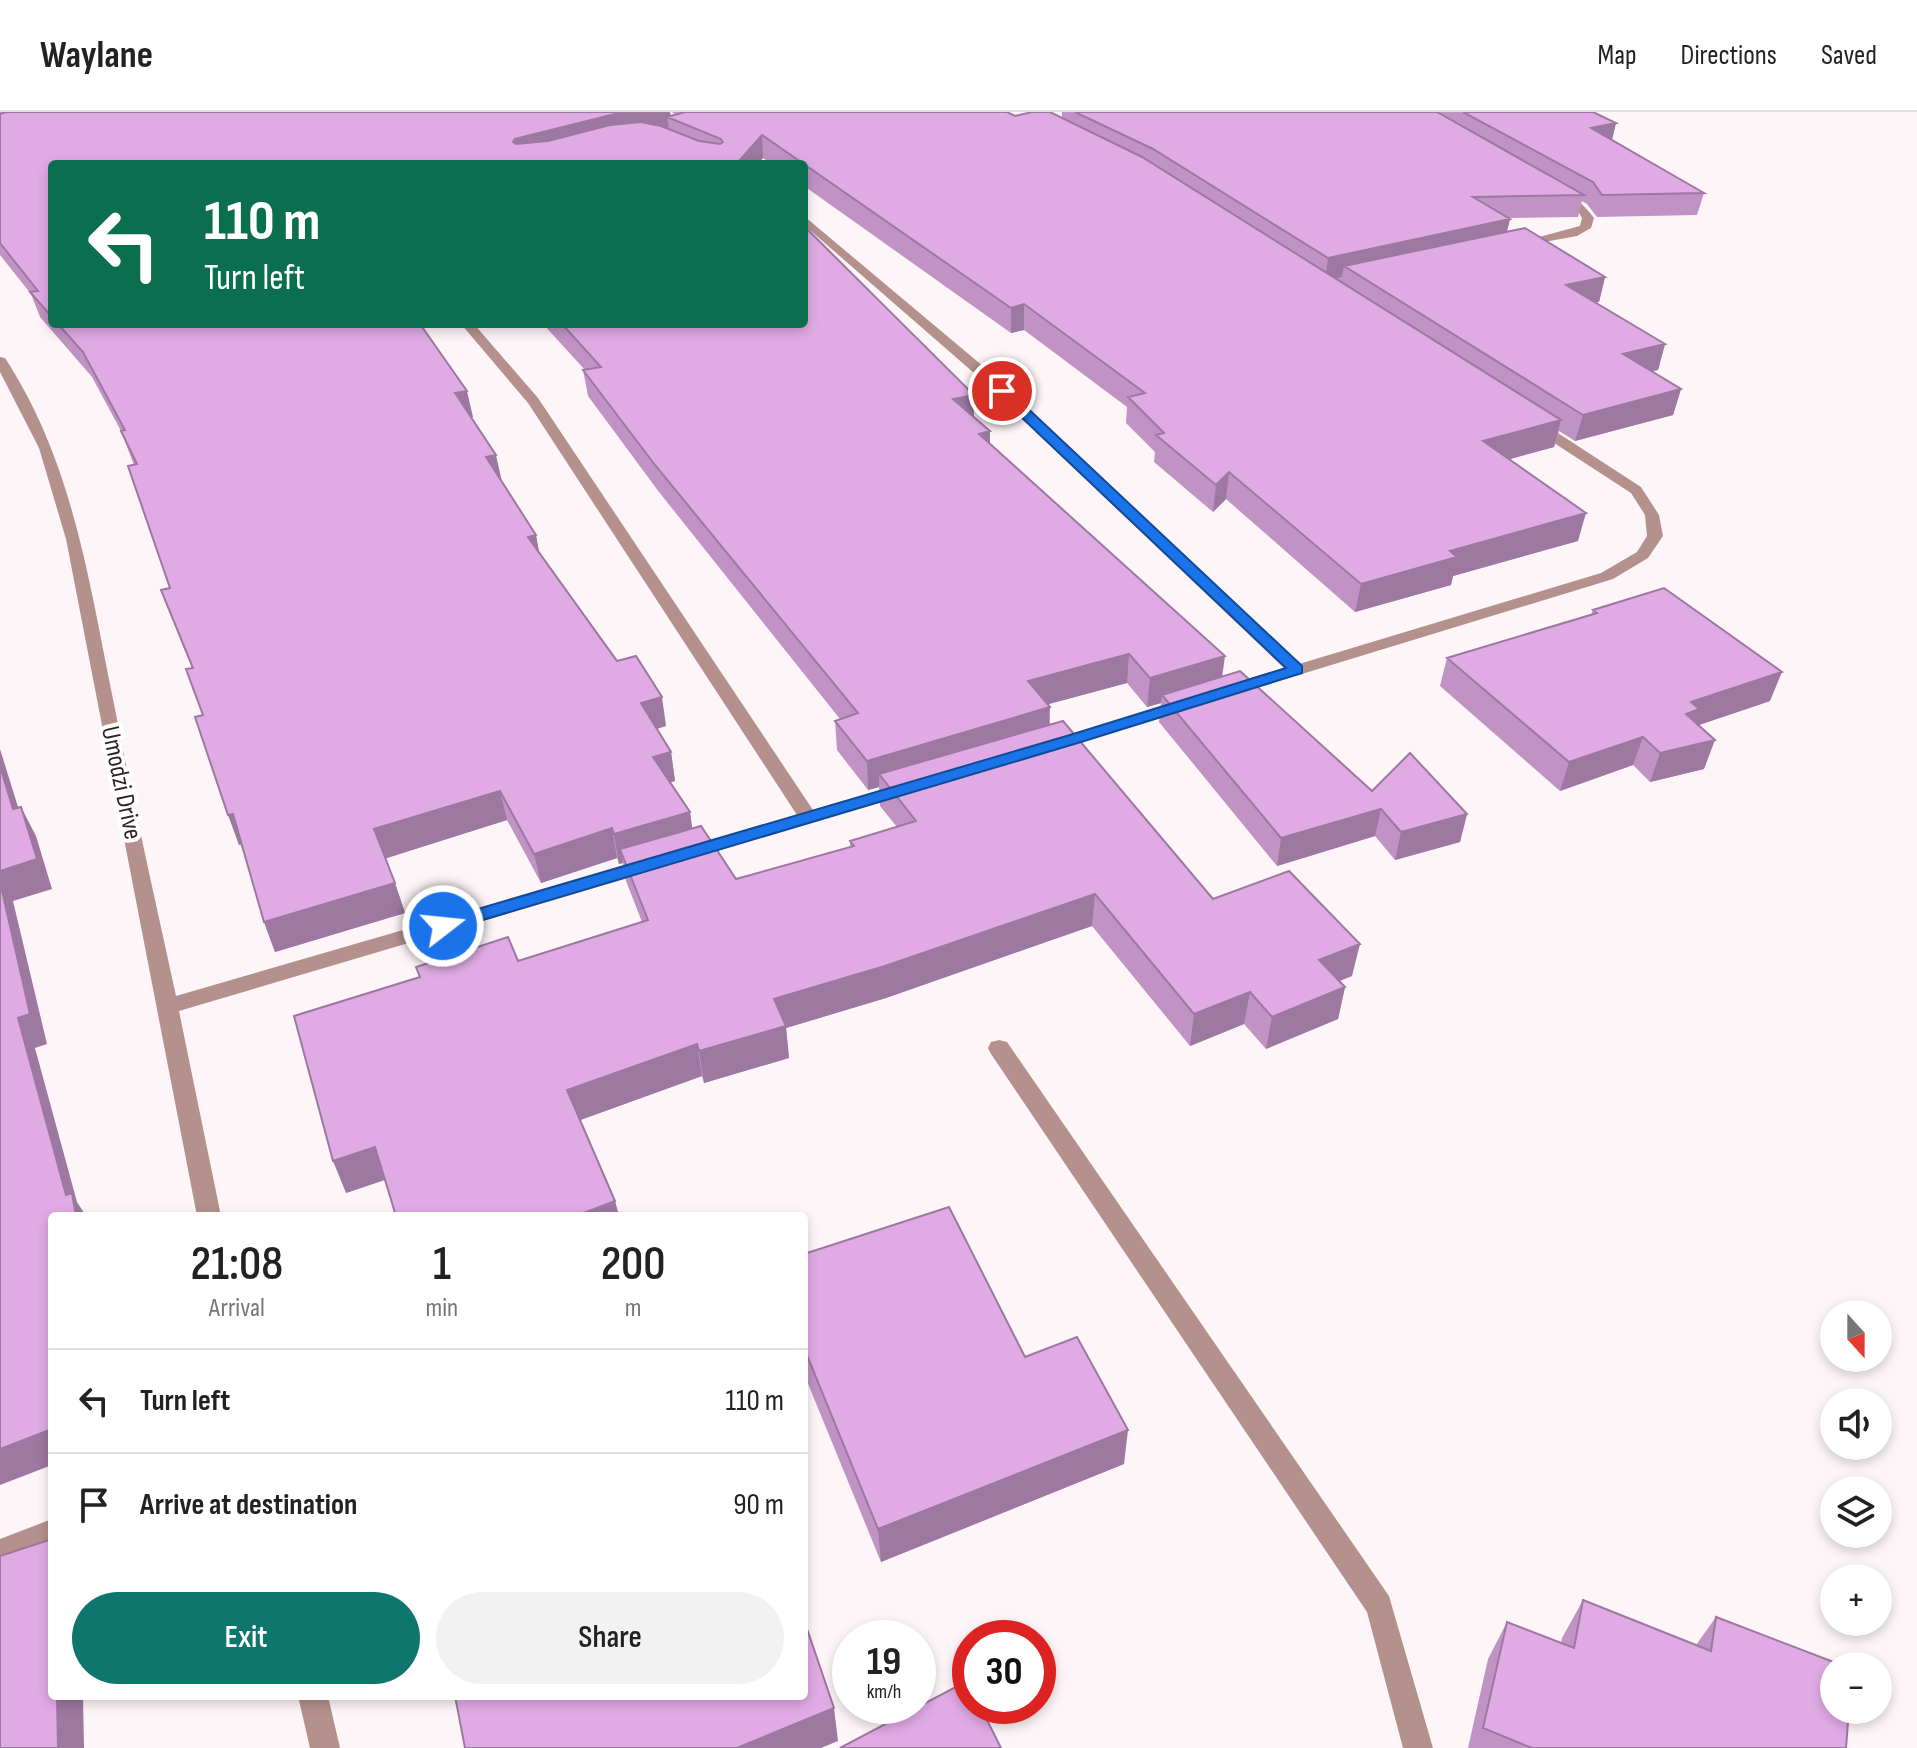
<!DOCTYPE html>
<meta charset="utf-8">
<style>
body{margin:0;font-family:"Sofia Sans Condensed",sans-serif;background:#f2f2f2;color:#222;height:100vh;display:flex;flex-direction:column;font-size:30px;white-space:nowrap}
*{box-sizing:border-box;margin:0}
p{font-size:26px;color:#767676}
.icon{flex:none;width:44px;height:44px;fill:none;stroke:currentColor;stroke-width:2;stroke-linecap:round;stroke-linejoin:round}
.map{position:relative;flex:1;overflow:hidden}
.drawer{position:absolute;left:48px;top:1100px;width:760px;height:488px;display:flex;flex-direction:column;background:#fff;border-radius:8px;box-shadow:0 4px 12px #0003}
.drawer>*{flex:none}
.banner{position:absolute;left:48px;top:48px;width:760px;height:168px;border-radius:8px;box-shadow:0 4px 12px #0003;background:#0b6e4f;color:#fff;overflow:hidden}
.needle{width:52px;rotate:159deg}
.tools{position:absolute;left:1820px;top:1188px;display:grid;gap:16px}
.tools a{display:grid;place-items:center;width:72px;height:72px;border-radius:50%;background:#fff;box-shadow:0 4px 12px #0003;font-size:40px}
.speed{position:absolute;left:832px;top:1508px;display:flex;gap:16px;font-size:40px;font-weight:700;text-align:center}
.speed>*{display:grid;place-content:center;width:104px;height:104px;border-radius:50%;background:#fff;box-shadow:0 4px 12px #0003;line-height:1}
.speed small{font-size:20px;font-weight:400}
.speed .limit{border:12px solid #d22;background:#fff;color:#111}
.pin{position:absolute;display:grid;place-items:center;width:68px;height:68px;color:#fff;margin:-34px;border:4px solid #fff;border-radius:50%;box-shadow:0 2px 8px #0007}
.me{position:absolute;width:88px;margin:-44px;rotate:74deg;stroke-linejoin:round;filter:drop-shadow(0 0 6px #0008)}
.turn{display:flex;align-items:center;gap:28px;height:168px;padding:0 24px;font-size:36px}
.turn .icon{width:104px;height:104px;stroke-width:2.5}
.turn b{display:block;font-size:56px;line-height:68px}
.eta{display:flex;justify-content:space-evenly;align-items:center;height:136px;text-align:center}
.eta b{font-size:48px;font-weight:600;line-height:56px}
.action{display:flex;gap:16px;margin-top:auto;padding:16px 24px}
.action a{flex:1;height:92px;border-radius:48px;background:#0f766e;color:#fff;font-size:32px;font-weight:600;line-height:92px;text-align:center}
.action a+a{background:#f2f2f2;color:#222}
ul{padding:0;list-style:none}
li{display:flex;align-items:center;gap:24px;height:104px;padding:0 24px;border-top:2px solid #e0e0e0}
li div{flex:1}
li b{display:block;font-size:30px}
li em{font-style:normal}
header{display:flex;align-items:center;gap:48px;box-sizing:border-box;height:112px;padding:0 40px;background:#fff;border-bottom:2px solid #e0e0e0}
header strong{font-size:38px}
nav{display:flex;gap:44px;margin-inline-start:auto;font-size:28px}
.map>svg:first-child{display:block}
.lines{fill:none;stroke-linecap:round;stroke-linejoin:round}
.street{fill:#b5918d;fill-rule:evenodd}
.wall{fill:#c193c5}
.shaded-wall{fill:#9d78a0}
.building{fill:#e0abe5;stroke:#9d78a0;stroke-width:2}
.route{fill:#1a73e8;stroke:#114b97;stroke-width:2}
.labels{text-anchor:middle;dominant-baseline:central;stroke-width:8;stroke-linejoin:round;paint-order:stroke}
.street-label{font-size:26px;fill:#302126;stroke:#fff}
</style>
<header>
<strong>Waylane</strong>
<nav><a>Map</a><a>Directions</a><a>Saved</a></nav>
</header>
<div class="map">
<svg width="1917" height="1636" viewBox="0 0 1917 1636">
<rect width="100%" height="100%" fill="#fef5f8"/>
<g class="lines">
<path class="street" d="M1553,80c16,-1 32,13 41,26l-3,10 -14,8 -60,11v-4l63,-17 2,-8 -4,-7 -25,-15z
M804,104l180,151 315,297 302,-91 36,-21 10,-16 -2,-21 -14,-22 -100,-65v-6h10l100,65 18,28 4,21 -15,22 -35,21 -380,116h-12l-3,-4 3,-4 63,-19 -310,-295 -170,-148z
M461,212h13l64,74 275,412 92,-27 6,2 3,4 -3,4 -214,64h-14l-3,-4 3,-4 114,-34 -269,-412z
M0,245l5,1c69,106 84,225 109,346 19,98 41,195 62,292l472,-137 10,6 -3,5 -476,141 42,205h-24l-131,-677 -27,-91 -39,-76z
M1185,588l9,5 -3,4 -136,41 -9,-5 3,-4z
M999,928l8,2 382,554 44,152h-30l-36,-136 -376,-558 -3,-6 3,-6z
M52,1407v26l-52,20v-26z
M298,1584h30l12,52h-30z"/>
</g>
<path class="wall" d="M0,0h670l1,4 5,-1 -4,-3h335l8,4 47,2v-6h531l23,11 -4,16 92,54 -7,22 -100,2 -10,-13 -5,-3 -4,16 -70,1 2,1 -3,13 98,45 -6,25h-4l70,42 -7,26 -7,1 30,18 -8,26 -98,26 -16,-10 -5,16 -45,12 69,82 -125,35 -2,9 -96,27 -129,-113 -13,13 -59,-50 1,-10 -29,-29 1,-16 -103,-77 -13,3 -207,-147v-22h-32l-9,-6 -711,6v160h368l53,93h-2l30,64 35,54 3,18 127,173 -9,3 14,23 4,29 -5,1 20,30 2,16 44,51 114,-32v-6l47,-14 -17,-21 -1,-19 -11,3 -31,-40 -2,-29 5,-2 -181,-227 -71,-96 -5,-26h2l-42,-46h261l170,93 16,27 232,233 150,114 95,23 -7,28 -65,18 -20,-24 -98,30 -118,-144 2,-19 -14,4 -20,-24 -79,21 2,21 163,174 139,77 -13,5 6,6 -7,32 -72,30 -22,-25 -54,22 -98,-120 -206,72 -100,30 3,30 -85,25 -2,-7 -122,44 35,81 4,15h-223l-11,-36 -39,13 73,-216 -3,-10 102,-6 124,-39 -16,-41 -3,-18 -4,1 -2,-6 -76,25 -34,-63 -121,38 9,25 10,30 -130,39 -11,-30 -22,-78 -3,1 -36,-130 -11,-47 -31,-78 9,-2 -36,-123 -13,-34 -29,-54 -52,-60 -9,-23 -31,-39z
M1593,498l177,91 -71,24 5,44 -54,13 -17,-17 -73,26 -120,-105 7,-28 144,-43z
M804,1142l221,103 99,107 -243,98 -77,-188z
M1583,1488l113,45 20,-28 130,131h-378l20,-89 19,-37 54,21 1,-5z"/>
<path class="shaded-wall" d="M623,0h47l1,7 -4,-2 2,10 -39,6 -113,31 -4,-22 2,-3z
M1616,11l-5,21 -20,-16z
M762,23l1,23 -5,6h-19v-3z
M1510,107l-6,23 -160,24 -2,11 -17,4 3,-23z
M1605,165l-6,25 -40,7 7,-24z
M1024,192v26l-13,3v-25z
M1665,232l-7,26 -42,10 7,-26z
M1681,277l-8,26 -98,26 8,-26z
M467,279l6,26 -13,3 -5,-27z
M974,283v26l-21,-22z
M1561,308l-7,27 -77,21 6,-27z
M990,319v27l-11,-24z
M496,343l6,27 -16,-25z
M1229,360l-3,27 -13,13 3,-27z
M1586,401l-8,28 -125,35 -2,9 -96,27 6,-28 89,-33z
M536,423l5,28 -13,-26z
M1129,542l-2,29 -100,27 1,-29z
M1225,544l-4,29 -59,10 -1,8 -14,4 3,-29z
M1782,560l-12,29 -77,26 -17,15 15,-40z
M662,585l4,29 -21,6 -4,-29z
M1050,595l-1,29 -170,38v13l-11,3 -1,-29z
M1643,625l-10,28 -73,26 9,-29z
M1715,628l-11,29 -54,13 10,-29z
M0,637l28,90 -15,-30 -13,-43z
M671,640l4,29 -17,5 -5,-29z
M500,679l7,29 -123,39 -10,-30z
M21,695l15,29 16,53 -39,12 34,143 -12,4 42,154 9,14h-10l-10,-21 -48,-177 -18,-136v-11z
M1381,697l-6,27 -98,30 4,-28z
M690,700l4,30 -74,7 3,14 -4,1 -5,-30z
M233,702l12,29 -6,2 -11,-30z
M1467,702l-7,28 -65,18 6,-28z
M612,716l5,30 -76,25 -7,-29z
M395,771l10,30 -130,39 -11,-30z
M1095,782l-3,32 -206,72 -100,30 3,30 -85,25 -5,-32 75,-52z
M1360,832l-8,32 -40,16 7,-32z
M1345,875l-7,32 -72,30 6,-32z
M1250,880l-6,32 -54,22 4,-32z
M697,932l5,32 -127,46 -8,-32z
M375,1035l12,32 -41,14 -13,-32z
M615,1089l4,15h-43z
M52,1317v36l-52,20v-36z
M1128,1318l-4,34 -243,98 -3,-33z
M57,1584h26l1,52h-26z
M834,1596l4,33 -17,7h-84z"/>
<path class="building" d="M7,0h616l-108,27 -2,3 3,2 32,-3 62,-16 31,-3 20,4 38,15 21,3 3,-2 -2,-3 -54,-22 18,-5h322l8,4 17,-4h18l92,45 419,263 -78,21 103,72 -136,38 7,6 -96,27 -132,-112 -13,13 -60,-50 8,-2 -36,-36 17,-4 -121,-89 -13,4 -249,-173 -23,26 3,3h-690v153l-22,-25 8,-1 -38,-48v-129z
M1075,0h362l147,83 -111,2 37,22 -182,39 -175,-109z
M1463,0h130l23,11 -25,5 113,65 -102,2 -9,-13z
M804,114l170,169 -21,4 37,32 -11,3 246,222 -75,22 -21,-24 -101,27 22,26 -183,54 -32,-40 23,-8 -203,-248 -72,-95 18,-3 -39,-43h242z
M1525,116l80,49 -39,8 99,59 -42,10 58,35 -98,26 -239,-149z
M58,212h362l47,67 -12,2 41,62 -10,2 50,78 -8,2 89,124 19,-5 26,41 -21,6 30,49 -18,5 37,55 -76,22 -2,-6 -78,26 -34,-63 -126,38 21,54 -131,39 -31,-108 -5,1 -33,-98 8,-2 -17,-46 7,-1 -32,-78 9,-2 -42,-122 9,-2 -16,-33 4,-1 -42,-78z
M1664,476l118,84 -91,30 8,7 -13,5 29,26 -55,13 -17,-16 -74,25 -122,-104 150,-45 -4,-3z
M1240,559l132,120 38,-38 57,61 -66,18 -20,-23 -100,29 -119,-143z
M1063,609l150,178 76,-28 71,73 -41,16 26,27 -73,30 -22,-25 -56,22 -99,-120 -210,72 -111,33 12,27 -87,25 -2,-7 -130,46 48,111 -39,15h-180l-21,-69 -42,14 -39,-145 126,-39 -4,-10 92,-30 10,24 130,-41 -28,-71 81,-23 35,53 118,-33 -4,-5 66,-20 -37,-47z
M0,654l13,43 8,-2 16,52 -37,12z
M0,770l30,132 -12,4 48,177 6,-2 4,23h-24v213l-52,20z
M949,1095l76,150 52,-20 51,93 -250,99 -74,-181v-94z
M52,1427v157h5l1,52h-58v-192z
M1583,1488l128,51 5,-34 128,49h-10v44h15l-3,38h-314l-49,-20 24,-106 67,26z
M804,1508l30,88 -97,40h-272l-10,-52h349z
M967,1569l3,5v20h10l21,42h-161z"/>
<path class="route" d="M997,276h9l296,278v7l-221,69 -632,188h-12l-3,-4 3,-5 633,-186 216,-67 -289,-274z"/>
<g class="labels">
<g class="street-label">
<text transform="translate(121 671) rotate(78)">Umodzi Drive</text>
</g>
</g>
</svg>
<div class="tools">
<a><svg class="needle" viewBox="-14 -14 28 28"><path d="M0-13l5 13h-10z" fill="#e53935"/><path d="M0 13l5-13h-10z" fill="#767676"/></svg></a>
<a><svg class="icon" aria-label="sound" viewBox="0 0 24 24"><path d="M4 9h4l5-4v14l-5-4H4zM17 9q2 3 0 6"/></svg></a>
<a><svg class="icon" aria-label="layers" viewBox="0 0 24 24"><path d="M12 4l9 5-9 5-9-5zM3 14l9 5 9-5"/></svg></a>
<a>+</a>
<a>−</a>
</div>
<div class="speed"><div>19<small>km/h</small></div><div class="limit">30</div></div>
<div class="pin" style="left:1002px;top:279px;background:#d93025"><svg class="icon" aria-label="arrive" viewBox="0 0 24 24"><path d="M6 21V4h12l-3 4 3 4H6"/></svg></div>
<svg class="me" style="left:443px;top:814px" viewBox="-20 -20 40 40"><circle r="17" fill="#1a73e8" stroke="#fff" stroke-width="3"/><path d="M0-11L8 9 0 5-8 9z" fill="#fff"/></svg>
<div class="banner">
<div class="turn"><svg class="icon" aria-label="left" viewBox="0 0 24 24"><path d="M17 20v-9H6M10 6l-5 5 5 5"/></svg><div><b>110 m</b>Turn left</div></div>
</div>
<section class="drawer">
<div class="eta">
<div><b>21:08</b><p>Arrival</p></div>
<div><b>1</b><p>min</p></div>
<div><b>200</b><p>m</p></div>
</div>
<ul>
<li><svg class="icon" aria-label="left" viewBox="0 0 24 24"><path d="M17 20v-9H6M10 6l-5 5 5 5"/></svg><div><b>Turn left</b></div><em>110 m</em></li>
<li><svg class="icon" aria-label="arrive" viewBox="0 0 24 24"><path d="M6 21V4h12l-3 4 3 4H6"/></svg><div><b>Arrive at destination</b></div><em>90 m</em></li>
</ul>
<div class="action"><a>Exit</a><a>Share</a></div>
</section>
</div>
